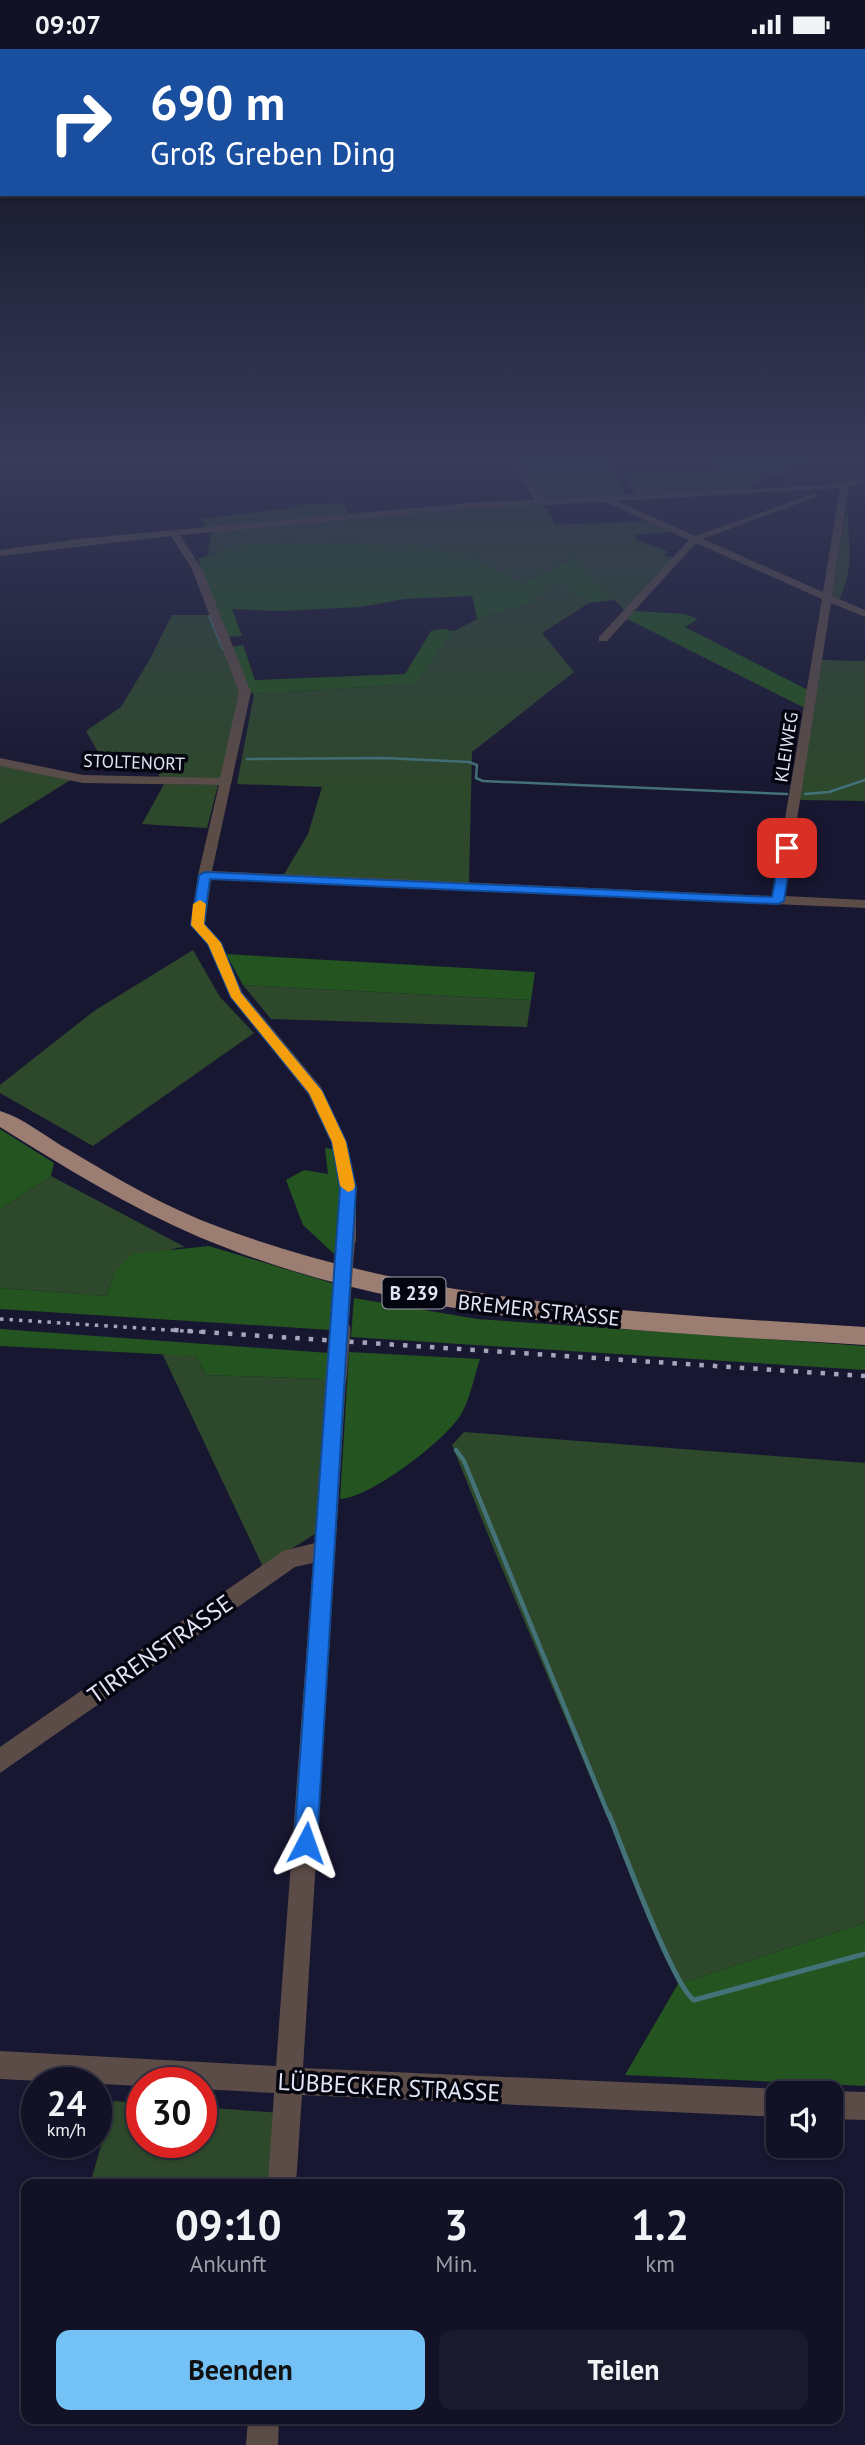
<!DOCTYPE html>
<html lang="de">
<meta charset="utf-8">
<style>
body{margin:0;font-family:"PT Sans",sans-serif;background:#1b1a2d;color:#f1f3f6;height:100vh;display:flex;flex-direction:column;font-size:26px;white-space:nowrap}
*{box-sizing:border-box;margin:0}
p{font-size:23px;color:#9c9da7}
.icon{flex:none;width:38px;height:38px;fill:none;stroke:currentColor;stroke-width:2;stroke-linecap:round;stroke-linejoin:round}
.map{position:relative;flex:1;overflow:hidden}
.drawer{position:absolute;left:21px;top:2130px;width:822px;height:245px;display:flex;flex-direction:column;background:#121125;border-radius:14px;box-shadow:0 2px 5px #0004,0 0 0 2px #313142}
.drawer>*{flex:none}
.guide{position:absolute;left:0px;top:0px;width:866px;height:147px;box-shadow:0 2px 5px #0004,0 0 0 2px #313142;background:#1a4fa0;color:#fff;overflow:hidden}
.fabs{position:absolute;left:766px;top:2032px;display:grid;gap:14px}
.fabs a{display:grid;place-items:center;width:77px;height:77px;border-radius:14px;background:#121125;box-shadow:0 2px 5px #0004,0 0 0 2px #313142;font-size:35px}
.speed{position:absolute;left:21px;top:2018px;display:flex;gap:14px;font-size:35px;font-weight:700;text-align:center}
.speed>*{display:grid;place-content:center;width:91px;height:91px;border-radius:50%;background:#121125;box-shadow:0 2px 5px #0004,0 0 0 2px #313142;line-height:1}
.speed small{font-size:18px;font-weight:400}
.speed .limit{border:10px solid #d22;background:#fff;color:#111}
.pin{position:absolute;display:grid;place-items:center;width:60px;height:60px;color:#fff;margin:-30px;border-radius:14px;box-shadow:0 4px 10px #0006}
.me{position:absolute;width:77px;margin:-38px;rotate:4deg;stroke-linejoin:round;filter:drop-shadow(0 0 5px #0008)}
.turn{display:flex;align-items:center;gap:24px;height:147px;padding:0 35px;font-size:32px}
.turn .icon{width:91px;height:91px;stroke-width:2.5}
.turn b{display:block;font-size:49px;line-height:60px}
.eta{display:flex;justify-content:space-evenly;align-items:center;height:119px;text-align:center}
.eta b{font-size:42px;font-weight:700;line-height:49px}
.cta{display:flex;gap:14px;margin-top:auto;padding:14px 35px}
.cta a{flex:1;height:80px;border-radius:14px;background:#73c1f5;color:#111;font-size:28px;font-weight:700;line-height:80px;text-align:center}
.cta a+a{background:#1b1a2d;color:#f1f3f6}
.status{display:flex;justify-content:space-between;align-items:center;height:49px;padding:0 35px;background:#121125;direction:ltr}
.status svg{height:19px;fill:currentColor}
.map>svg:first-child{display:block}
.green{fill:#2d482a}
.forest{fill:#24541f}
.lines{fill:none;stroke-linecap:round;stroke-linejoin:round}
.stream-far3{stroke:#447279;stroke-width:2}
.stream-far2{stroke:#447279;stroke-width:2.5}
.stream-far1{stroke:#447279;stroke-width:4.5}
.stream{stroke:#447279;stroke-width:5}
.minor{fill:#5b4c47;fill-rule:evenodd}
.major{fill:#9c7d72;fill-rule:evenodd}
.rail-far1{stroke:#a6a6bb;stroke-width:3.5;stroke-dasharray:3.5 6;stroke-linecap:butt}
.rail{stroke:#a6a6bb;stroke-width:4.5;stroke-dasharray:4.5 9;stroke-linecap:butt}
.minor-bridge-far1{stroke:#5b4c47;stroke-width:16}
.minor-bridge{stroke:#5b4c47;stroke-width:21}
.route{fill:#1a73e8;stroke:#114b97;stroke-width:2}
.slow{fill:#f59e0b}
.labels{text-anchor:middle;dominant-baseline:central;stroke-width:7;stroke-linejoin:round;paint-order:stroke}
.far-street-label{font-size:18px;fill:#e3e4f6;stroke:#05050f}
.shield{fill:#05050f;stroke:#a0a1b1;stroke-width:2}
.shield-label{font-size:19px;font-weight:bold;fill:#e3e4f6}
.street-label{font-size:21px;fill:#e3e4f6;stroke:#05050f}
.near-street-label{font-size:24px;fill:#e3e4f6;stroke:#05050f}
</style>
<div class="status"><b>09:07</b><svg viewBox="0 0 49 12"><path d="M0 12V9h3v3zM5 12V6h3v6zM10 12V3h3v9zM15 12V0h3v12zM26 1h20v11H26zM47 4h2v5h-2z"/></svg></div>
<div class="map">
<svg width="865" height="2396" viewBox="0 0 865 2396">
<rect width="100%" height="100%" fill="#181731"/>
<path class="green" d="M517,410h91l19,37 -84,2z
M712,410h94l5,8 -25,1 5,8h-27l-16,14 -113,5 -12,-22 91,-2z
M344,454l5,13 -143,12 -6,-9 92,-11 5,-3z
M541,454l15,22 90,-4 27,11 -38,3 2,5 30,11 -2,5 11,2 -51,53 -51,-53 -53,26 -43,-25 -61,-14 -155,-3 -55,13 5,-24z
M848,465c0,36 7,50 -9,86l-7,-4 13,-80z
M557,530l32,24 -47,30 32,39 -102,80 -3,131 -186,-7 25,-42 14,-47 -85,-3 17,-90 161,-10 39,-53 23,-12 54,-15z
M172,566h38l32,77 -18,88 -66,-1 2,-10 -20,-16 -42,-1 -12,-21 35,-24 30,-50z
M822,611l43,1v140l-66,-1z
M0,717l72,13 -72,45z
M164,735l54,1 -11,43 -65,-4z
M193,901l27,47 34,36 -161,113 -93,-53v-8l94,-74z
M243,936l288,15 -4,27 -256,-8z
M51,1127l134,71 -9,1 -62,25 -7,23 -107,-8v-79z
M162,1304l34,3 10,19 121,4 -12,155 -52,33z
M464,1383l401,31v460l-187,61 -183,-432 -43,-107z
M114,2052l28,2v39h59v-35l80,6 -7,71h-184z"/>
<path class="forest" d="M262,493l155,3 61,14 43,25 54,-26 39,42 -25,3 -32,-23 -26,24 -54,15 -5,-23 -67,3 -44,8 -81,4 -48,-2 10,27 -15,1 -29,-78 48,-16z
M634,562l51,3 13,5 -13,8 123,63 -3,18 -178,-89z
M442,580l12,2 -39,53 -161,10 -5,-3 -18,-44 12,-2 12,35 150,-6 26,-43z
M226,905l309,18 -4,28 -288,-15z
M0,1080l54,34 -3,13 -51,33z
M325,1099l8,1c6,33 13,73 1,105l-31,-29 -17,-45 18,-10 24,4z
M209,1197l126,38 -4,46 -331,-21v-21l107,8 7,-23 18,-19z
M354,1249l123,21 388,27v24l-514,-33z
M0,1280l329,24 -2,26 -121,-4 -10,-19 -196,-10z
M349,1303l131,7c-6,18 -10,41 -20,57 -17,26 -90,82 -120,83z
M865,1874v163l-240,-11 53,-91z"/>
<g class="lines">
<path class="stream-far3" d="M209,567l14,34"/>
<path class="stream-far2" d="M247,710l137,-1 85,4 8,3 -1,13 7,3 304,13
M805,745l24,-2 36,-12"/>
<path class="stream-far1" d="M456,1401l8,11 145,355"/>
<path class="stream" d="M609,1765c12,31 65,174 85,186l171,-46"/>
<path class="minor" d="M509,410h8l26,40 285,-14 37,-8v6l-16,3 -17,110 33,14v7l-34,-14 -46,293 80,4v8l-654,-29 -6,45 16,19 21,49 79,95 26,55 9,46v53l-3,5h-12l-3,-5 2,-53 -9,-46 -23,-48 -78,-97 -22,-53 -17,-19 7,-50 21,-90 -136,-2 -83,-17v-8l83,17 137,3 19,-86 -47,-123 -21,-33 -171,20v-6l78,-11 402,-37 55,-2zM840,439l-17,104 -120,-53 113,-42v-4l-121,43 -78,-35zM605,453l84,38 -90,97v4h8l89,-98 126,56 -50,297 -560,-25 39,-179 -49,-123 -22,-34 300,-27z
M830,410h8l3,5 -7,2z
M859,410h6v4z
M336,1322l7,2 3,6 -43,689 476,21 9,4h-9v24l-477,-22 -6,89h-28l6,-91 -73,-4v-6h-59v3l-142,-7v-28l276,15 37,-503 -18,4 -295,206v-26l283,-196 32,-8 11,-164 3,-6z
M831,2042l34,1v28l-34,-1v-26h-4z
M248,2370h31l-1,26h-32z"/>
<path class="major" d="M0,1062c24,7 47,27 69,39 48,29 98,58 150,77 208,78 427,86 646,100v18c-224,-14 -456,-20 -666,-108 -70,-30 -135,-70 -199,-110z"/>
<path class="rail-far1" d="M0,1270l201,13"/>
<path class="rail" d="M174,1281l691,46"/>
<path class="minor-bridge-far1" d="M340,1283l7,-91"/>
<path class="minor-bridge" d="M336,1330l4,-49"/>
</g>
<linearGradient id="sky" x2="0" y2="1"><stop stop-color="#0d0d1b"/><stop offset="0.55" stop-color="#373c5a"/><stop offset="1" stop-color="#373c5a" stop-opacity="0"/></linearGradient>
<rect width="865" height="745" fill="url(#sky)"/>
<path class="route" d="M782,796l10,3 -8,53 -6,3 -568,-25 -6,45 17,19 20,50 81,98 24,51 10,46 -39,655 -4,7 -7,4 -8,-4 -4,-7 46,-655 -8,-46 -23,-49 -78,-96 -23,-53 -17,-19 8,-50 6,-3 567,25z"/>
<path class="slow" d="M200,851l6,4 -2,20 17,19 20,50 81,98 24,51 9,44 -2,4 -5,2 -8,-6 -8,-44 -23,-49 -78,-96 -23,-53 -17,-19 2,-21z"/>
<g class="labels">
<g class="far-street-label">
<text transform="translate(786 698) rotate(-81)">KLEIWEG</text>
<text transform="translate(134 713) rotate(2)">STOLTENORT</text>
</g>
<rect class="shield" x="382.5" y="1228.5" width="63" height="31" rx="5"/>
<g class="shield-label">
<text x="414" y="1244">B 239</text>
</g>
<g class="street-label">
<text transform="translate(539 1261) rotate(6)">BREMER STRASSE</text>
</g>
<g class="near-street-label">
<text transform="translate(160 1600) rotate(-35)">TIRRENSTRASSE</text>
<text transform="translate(389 2038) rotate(3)">LÜBBECKER STRASSE</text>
</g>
</g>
</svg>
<div class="fabs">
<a><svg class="icon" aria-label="sound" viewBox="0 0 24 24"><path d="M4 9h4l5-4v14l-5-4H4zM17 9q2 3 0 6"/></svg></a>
</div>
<div class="speed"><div>24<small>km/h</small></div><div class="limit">30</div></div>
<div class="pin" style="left:787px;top:799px;background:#d93025"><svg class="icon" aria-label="arrive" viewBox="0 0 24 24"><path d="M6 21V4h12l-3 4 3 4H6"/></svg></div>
<svg class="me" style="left:306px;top:1794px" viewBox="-20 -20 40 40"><path d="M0-17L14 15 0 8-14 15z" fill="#1a73e8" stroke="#fff" stroke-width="4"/></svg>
<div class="guide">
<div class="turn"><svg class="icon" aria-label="right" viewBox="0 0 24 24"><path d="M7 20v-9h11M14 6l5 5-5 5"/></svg><div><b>690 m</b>Groß Greben Ding</div></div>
</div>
<section class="drawer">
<div class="eta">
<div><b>09:10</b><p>Ankunft</p></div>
<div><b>3</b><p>Min.</p></div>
<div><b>1.2</b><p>km</p></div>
</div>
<div class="cta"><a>Beenden</a><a>Teilen</a></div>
</section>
</div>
